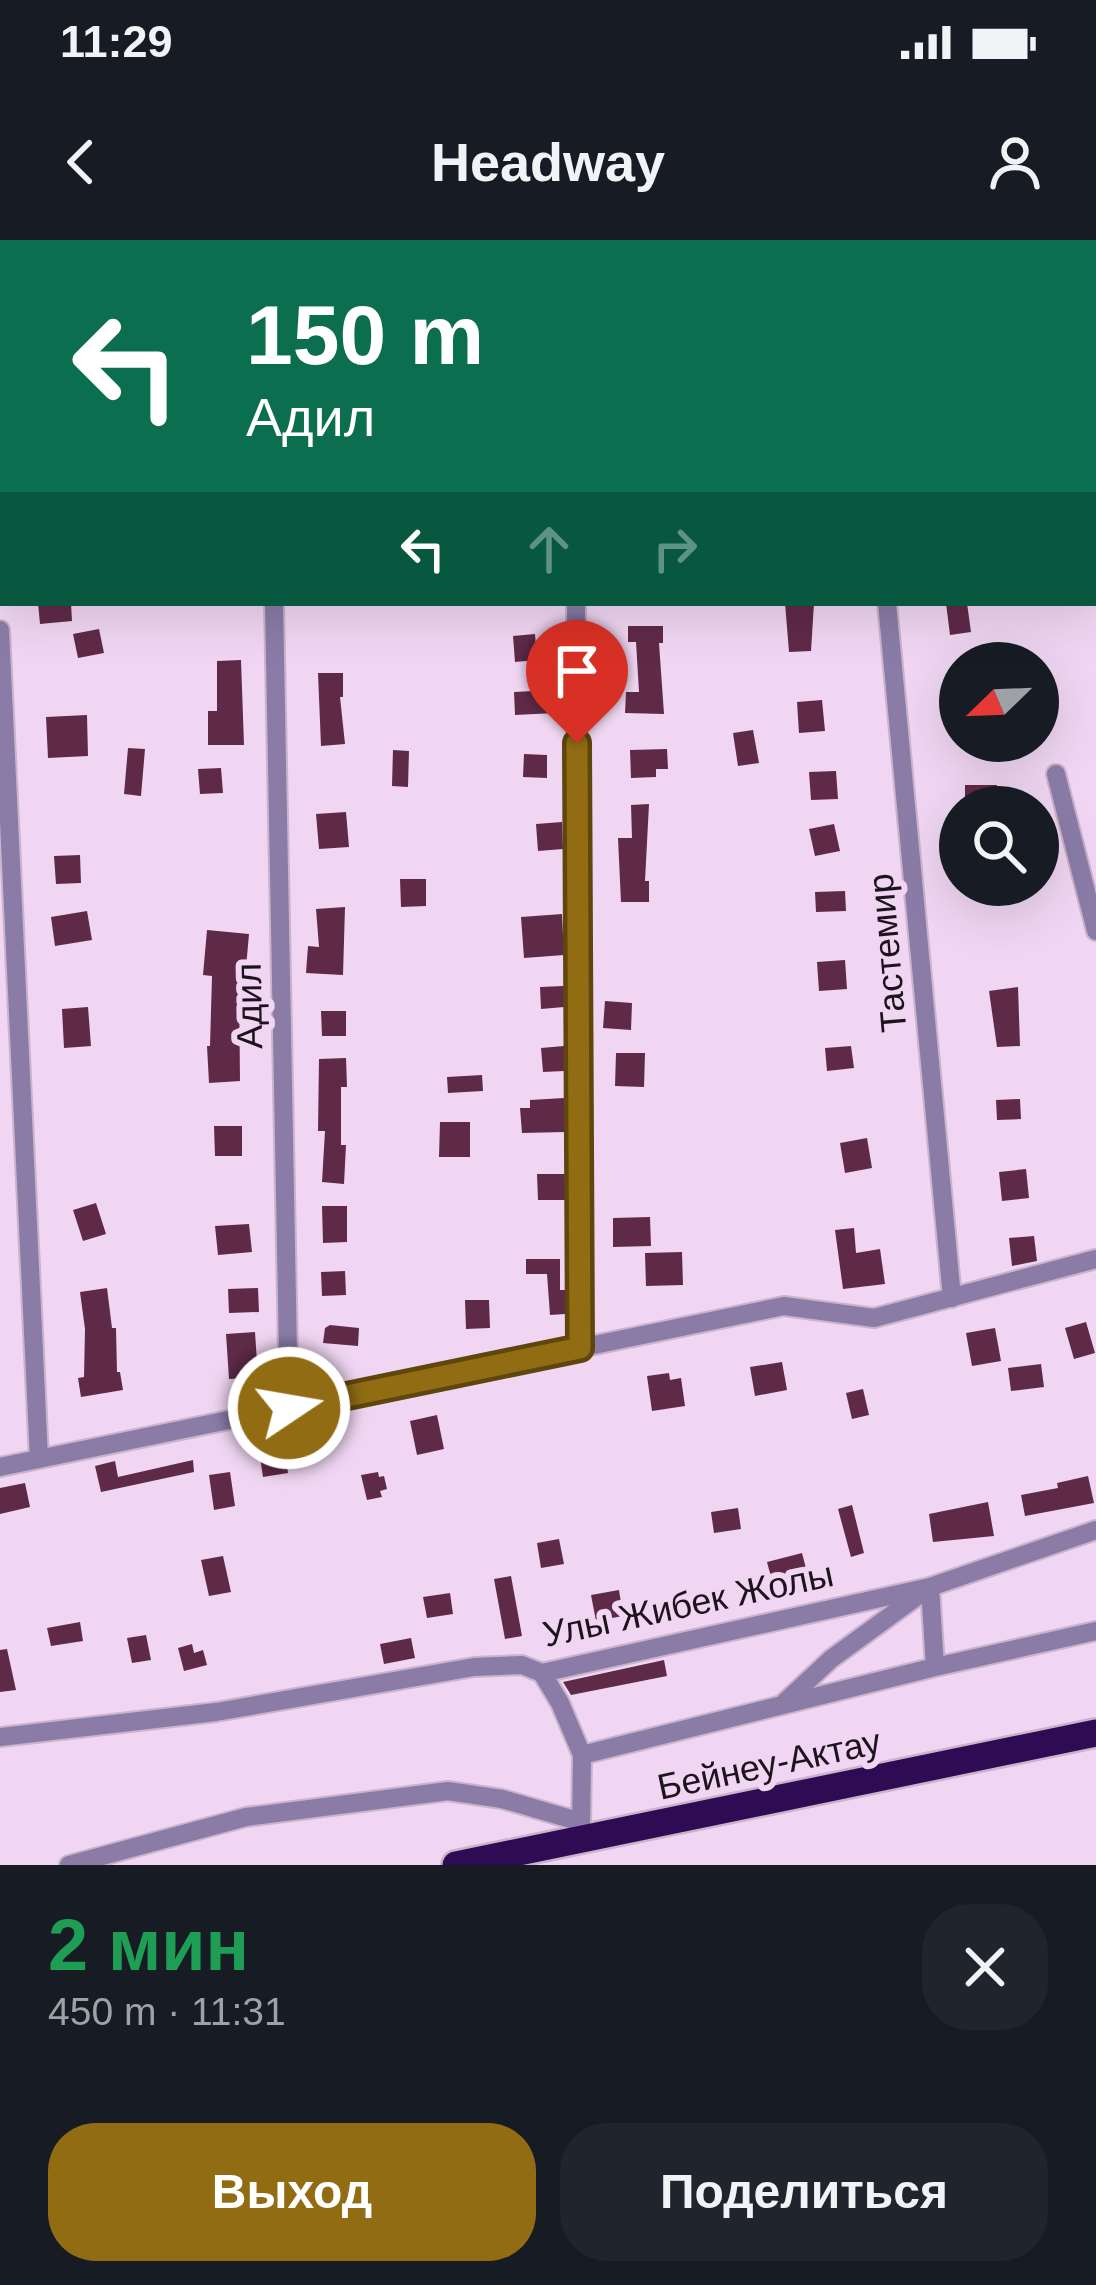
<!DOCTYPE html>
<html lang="ru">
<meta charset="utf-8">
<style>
body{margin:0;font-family:Helvetica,sans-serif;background:#20242c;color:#f1f3f6;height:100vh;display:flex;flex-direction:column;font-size:45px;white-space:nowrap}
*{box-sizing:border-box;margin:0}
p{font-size:39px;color:#9ea1a6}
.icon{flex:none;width:66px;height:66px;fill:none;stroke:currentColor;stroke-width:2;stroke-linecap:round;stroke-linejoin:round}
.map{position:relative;height:1625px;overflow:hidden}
.drawer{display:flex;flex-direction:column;background:#171b24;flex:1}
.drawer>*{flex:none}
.guide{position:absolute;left:0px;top:0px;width:1098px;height:366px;box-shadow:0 12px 48px #0002;background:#0b6e4f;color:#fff;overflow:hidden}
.needle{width:78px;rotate:247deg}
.tools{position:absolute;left:939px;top:402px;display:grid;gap:24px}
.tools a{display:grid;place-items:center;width:120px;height:120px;border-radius:50%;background:#171b24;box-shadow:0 12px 48px #0002;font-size:60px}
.pin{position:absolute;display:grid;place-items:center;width:102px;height:102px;color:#fff;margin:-123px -51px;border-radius:50% 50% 50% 0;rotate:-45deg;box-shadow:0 0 12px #0007}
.pin .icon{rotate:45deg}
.me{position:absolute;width:132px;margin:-66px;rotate:78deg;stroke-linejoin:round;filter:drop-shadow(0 0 9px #0008)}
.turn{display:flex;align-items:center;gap:42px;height:252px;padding:0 48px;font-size:54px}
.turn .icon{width:156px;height:156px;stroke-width:2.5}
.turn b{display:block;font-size:84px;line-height:102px}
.lanes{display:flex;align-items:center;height:114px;padding:0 48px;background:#0003;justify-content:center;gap:60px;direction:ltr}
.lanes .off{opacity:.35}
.round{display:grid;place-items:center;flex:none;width:126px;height:126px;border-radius:48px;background:#20242c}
.summary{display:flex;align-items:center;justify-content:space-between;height:204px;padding:0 48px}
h1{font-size:72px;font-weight:800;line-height:90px;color:#1e9e55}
.cta{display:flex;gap:24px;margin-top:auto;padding:24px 48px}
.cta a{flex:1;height:138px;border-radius:48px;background:#916c13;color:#fff;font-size:48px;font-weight:800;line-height:138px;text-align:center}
.cta a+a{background:#20242c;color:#f1f3f6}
.status{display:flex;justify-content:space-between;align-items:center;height:84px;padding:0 60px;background:#171b24;direction:ltr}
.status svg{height:33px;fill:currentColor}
header{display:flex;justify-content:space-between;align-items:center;height:156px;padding:0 48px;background:#171b24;font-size:54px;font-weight:800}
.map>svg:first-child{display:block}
.building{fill:#5f2a48}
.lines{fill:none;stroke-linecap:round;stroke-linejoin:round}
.minor-casing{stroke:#cab3cc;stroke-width:22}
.highway-casing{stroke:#cab3cc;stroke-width:32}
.minor{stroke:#8a7ca7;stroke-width:18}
.highway{stroke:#2e0b52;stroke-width:27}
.route-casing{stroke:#5e460c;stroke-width:30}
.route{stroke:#916c13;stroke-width:21}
.labels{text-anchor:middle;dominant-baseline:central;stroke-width:12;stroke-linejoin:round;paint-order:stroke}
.street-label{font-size:36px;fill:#1c131d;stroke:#f0d6f2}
</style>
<div class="status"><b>11:29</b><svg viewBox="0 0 49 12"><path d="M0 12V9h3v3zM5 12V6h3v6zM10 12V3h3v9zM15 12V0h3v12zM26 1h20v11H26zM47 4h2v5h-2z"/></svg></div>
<header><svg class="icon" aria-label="back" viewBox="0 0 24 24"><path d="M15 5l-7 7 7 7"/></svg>Headway<svg class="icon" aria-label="person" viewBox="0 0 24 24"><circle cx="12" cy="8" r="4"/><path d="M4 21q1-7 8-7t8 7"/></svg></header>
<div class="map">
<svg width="1096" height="1625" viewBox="0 0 1096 1625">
<rect width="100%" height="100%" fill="#f0d6f2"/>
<path class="building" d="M38,363h33l1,18 -32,3z
M785,363h29l-3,48 -22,1z
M946,363h21l4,29 -21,3z
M628,386h35v17h-4l5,71 -39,-1 1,-21h13l-3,-50h-8z
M99,389l5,24 -26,5 -5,-24z
M535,394l2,26 -22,2 -2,-26z
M241,420l3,85h-36v-34h9v-50z
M318,433h25v24h-3l5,47 -24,2z
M554,450l1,23 -40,2 -1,-23z
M822,460l3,31 -26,2 -2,-31z
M87,475l1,41 -40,2 -2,-41z
M753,490l6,33 -21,3 -5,-33z
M128,508l17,1 -4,47 -17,-2z
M667,509l1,20h-12v8l-25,1 -1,-28z
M393,510l16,1 -1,36 -16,-1z
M524,514l23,1v23l-24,-1z
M221,528l2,25 -23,1 -2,-25z
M836,531l2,28 -27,1 -2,-28z
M965,545h32v14l-32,1z
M649,564l-4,77h4v21h-28l-3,-64h14l-1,-33z
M346,572l3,35 -30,2 -3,-35z
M562,582l1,27 -25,2 -2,-27z
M834,584l6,27 -25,5 -6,-27z
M80,615l1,28 -25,1 -2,-28z
M400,639h26v27l-25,1z
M845,651l1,20 -30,1 -1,-20z
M345,667l-2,68 -37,-2 2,-27 11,1 -3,-38z
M87,671l5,29 -37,6 -4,-29z
M562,674l2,41 -40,3 -3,-41z
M207,690l42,4 -4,45 -6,-1 1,103 -31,2 -2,-37h3l2,-70 -9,-1z
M845,720l2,29 -28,2 -2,-29z
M564,746v21l-23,2 -1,-22z
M1018,747l2,59 -23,1 -8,-56z
M605,761l27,2 -1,27 -28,-2z
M88,767l3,39 -27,2 -2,-39z
M321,771h25v25h-24z
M564,806v25l-21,1 -2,-24z
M851,806l3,22 -27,3 -2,-23z
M616,813h29l-1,34 -29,-1z
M346,818l1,29h-6v58h5l-2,39 -22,-2 3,-51h-7l1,-72z
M482,835l1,16 -35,2 -1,-16z
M564,858l1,34 -43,1 -2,-25h10v-8z
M1020,859l1,20 -24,1 -1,-20z
M440,882h30v35h-31z
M214,886h28v30h-27z
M867,898l5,30 -27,5 -5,-30z
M1026,929l3,29 -27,3 -3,-29z
M537,934h28v26h-27z
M96,963l10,31 -23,7 -10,-31z
M322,966h25v36l-24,1z
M650,977l1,29 -38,1v-29z
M249,984l3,28 -34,3 -3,-29z
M854,988l2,25 24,-4 5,35 -42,5 -8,-59z
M1034,996l3,25 -25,5 -3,-28z
M682,1012l1,33 -37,1 -1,-33z
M526,1019h34v31h5v24l-15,1 -3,-41h-21z
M345,1031l1,24 -24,1 -1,-24z
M107,1048l5,40h4l1,44h3l3,18 -42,7 -3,-19 6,-1 1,-48 -5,-37z
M258,1048l1,24 -30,1 -1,-24z
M465,1060h24l1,28 -24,1z
M1086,1082l9,31 -21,6 -9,-31z
M330,1085l29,3 -1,18 -35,-3 2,-15z
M995,1088l6,33 -29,5 -6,-33z
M255,1092l3,45 -29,2 -3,-45z
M782,1122l5,28 -32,6 -5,-29z
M1041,1124l3,23 -33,4 -3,-23z
M669,1133l1,7 11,-2 4,28 -33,5 -5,-35z
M863,1149l6,26 -17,4 -6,-26z
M437,1175l7,34 -27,6 -7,-34z
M285,1212l3,21 -25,4 -3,-20z
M193,1220l1,12 -93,20 -6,-26 20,-5 3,16z
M230,1232l5,34 -21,4 -5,-35z
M378,1232l1,5 5,-1 3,13 -7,2 2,6 -15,3 -6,-25z
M1088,1236l6,27 -69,13 -4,-21 37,-7 -1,-5z
M25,1243l5,24 -30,7v-26z
M988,1262l6,34 -61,6 -4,-28z
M852,1265l12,48 -13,4 -13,-48z
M738,1268l3,21 -27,4 -3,-21z
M559,1299l5,25 -23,4 -4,-25z
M802,1313l7,27 -35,9 -7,-27z
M223,1316l8,36 -22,4 -8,-36z
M511,1336l11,60 -17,3 -11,-60z
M619,1350l4,26 -27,5 -5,-26z
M450,1353l3,21 -26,4 -4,-21z
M80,1382l3,19 -32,5 -4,-18z
M146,1395l5,25 -19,3 -5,-25z
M411,1398l4,20 -31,6 -4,-20z
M192,1404l2,9 9,-3 4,15 -23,6 -6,-23z
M7,1409l9,41 -16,2v-42z
M664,1420l3,16 -96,19 -8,-13z"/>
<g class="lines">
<g class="minor-casing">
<path id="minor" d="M267,0v3
M575,0v3
M853,0v3
M274,363l15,805
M576,363l3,745
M887,363l65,695
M0,390l39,829
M1056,534l40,157
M0,1227l784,-161 90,12 222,-59
M935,1427l161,-36
M542,1433l18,30 22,52 -1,74
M785,1462l46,-43 92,-67
M0,1497l216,-25 258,-45 48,-2 20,8 388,-86 166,-57
M582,1515l353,-88 -5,-80
M69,1625l177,-48 202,-26 54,8 79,23"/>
</g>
<g class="highway-casing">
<path id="highway" d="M456,1625l640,-132"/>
</g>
<use href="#minor" class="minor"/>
<use href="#highway" class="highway"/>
</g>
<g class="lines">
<g class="route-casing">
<path id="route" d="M289,1168l291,-60 -3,-605"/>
</g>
<use href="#route" class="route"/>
</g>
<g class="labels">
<g class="street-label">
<text transform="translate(887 713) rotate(-95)">Тастемир</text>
<text transform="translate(249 766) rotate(-91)">Адил</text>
<text transform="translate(688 1364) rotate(-12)">Улы Жибек Жолы</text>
<text transform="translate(769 1524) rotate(-12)">Бейнеу-Актау</text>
</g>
</g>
</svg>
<div class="tools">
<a><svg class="needle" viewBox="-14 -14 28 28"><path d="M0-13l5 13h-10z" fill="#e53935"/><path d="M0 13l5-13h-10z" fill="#9ea1a6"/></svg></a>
<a><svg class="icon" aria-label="search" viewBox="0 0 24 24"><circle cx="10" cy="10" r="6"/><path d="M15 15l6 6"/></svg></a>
</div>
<div class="pin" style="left:577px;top:503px;background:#d93025"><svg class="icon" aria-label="arrive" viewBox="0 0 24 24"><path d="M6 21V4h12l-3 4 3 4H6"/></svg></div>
<svg class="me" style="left:289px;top:1168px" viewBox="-20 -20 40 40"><circle r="17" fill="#916c13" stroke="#fff" stroke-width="3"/><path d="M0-11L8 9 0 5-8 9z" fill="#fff"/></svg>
<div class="guide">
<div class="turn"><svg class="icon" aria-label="left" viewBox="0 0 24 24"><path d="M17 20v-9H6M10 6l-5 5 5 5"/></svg><div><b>150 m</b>Адил</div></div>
<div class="lanes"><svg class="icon" aria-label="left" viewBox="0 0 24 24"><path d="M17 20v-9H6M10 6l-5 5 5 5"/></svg><svg class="icon off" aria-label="ahead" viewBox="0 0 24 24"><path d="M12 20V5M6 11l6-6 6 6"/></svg><svg class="icon off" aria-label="right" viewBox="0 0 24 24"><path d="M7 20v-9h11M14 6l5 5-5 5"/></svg></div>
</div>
</div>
<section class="drawer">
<div class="summary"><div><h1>2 мин</h1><p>450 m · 11:31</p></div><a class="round"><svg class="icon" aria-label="close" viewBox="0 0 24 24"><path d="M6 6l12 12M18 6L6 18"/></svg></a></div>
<div class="cta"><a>Выход</a><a>Поделиться</a></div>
</section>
